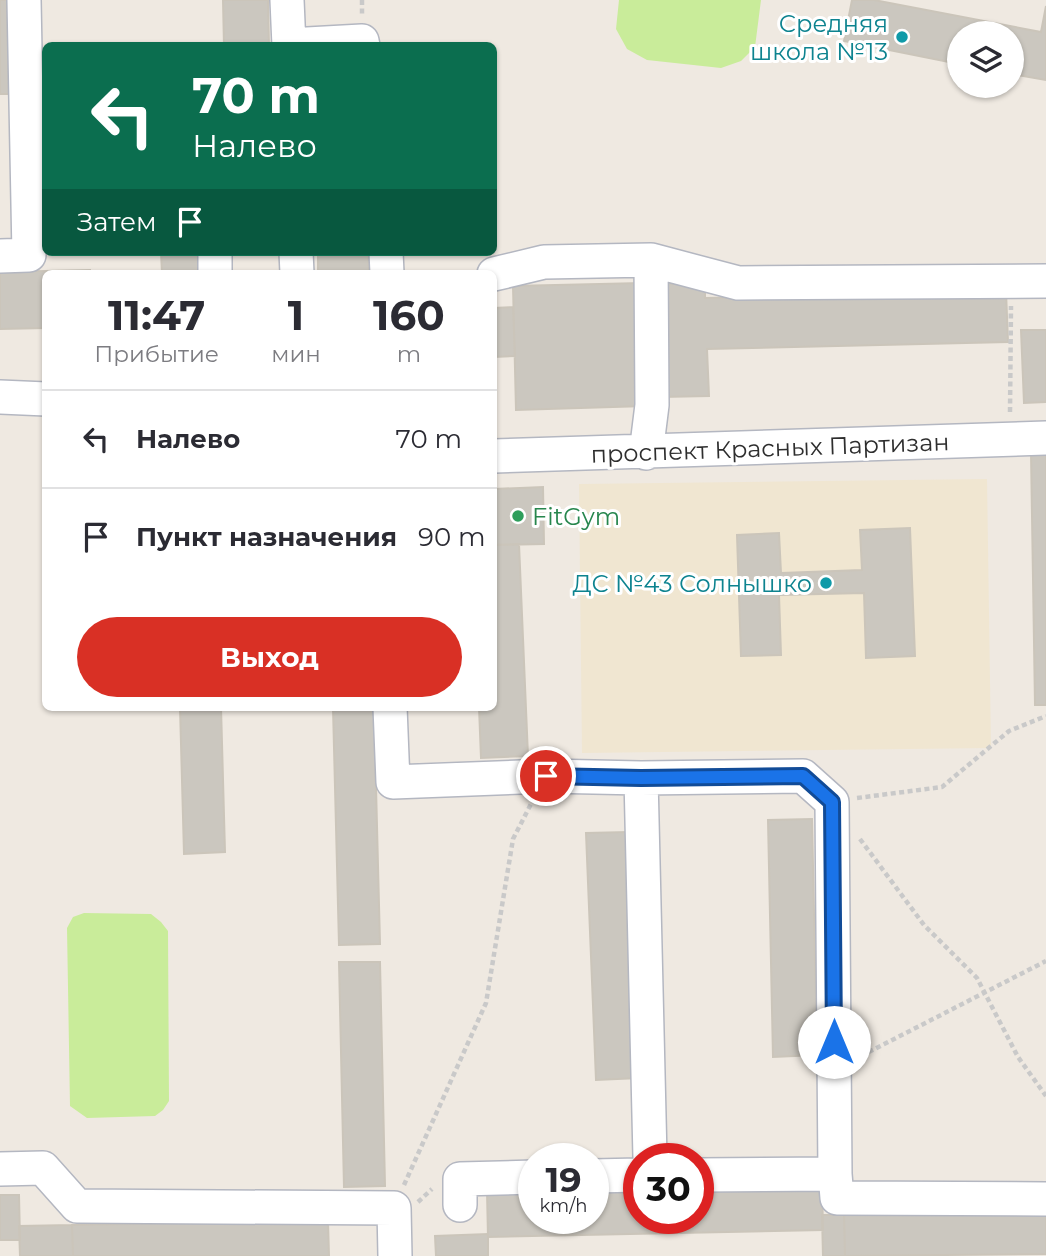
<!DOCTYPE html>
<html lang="ru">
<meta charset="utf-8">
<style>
body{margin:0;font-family:Montserrat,sans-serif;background:#f7f7f7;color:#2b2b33;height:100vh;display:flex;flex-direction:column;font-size:26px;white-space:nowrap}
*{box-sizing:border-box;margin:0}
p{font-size:23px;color:#7c7c81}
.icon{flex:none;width:38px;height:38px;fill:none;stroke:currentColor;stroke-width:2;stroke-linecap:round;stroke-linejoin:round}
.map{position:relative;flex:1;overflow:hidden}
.details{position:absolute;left:42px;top:270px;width:455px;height:441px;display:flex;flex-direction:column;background:#fff;border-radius:10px;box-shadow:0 2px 5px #0004}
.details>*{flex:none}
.hud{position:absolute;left:42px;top:42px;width:455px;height:214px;border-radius:10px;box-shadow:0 2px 5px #0004;background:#0b6e4f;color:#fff;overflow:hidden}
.controls{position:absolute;left:947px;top:21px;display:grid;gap:14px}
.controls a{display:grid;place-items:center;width:77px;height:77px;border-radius:50%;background:#fff;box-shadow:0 2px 5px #0004;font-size:35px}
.speed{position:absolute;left:518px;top:1143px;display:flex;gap:14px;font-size:35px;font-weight:700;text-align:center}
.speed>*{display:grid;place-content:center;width:91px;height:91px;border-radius:50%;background:#fff;box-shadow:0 2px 5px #0004;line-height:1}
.speed small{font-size:18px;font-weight:400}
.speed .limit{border:10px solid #d22;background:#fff;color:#111}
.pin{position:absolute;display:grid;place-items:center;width:60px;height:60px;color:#fff;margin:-30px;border:4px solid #fff;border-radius:50%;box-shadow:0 2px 7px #0007}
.me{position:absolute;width:77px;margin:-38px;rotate:0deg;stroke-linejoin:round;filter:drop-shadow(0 0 5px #0008)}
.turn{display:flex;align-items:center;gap:24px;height:147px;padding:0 35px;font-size:32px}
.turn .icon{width:91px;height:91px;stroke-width:2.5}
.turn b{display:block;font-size:49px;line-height:60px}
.then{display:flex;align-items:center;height:66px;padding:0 35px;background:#0003;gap:14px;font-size:26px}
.eta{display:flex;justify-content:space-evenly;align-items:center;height:119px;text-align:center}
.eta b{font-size:42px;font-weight:700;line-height:49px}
.cta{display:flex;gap:14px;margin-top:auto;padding:14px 35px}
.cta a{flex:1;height:80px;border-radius:42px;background:#d93025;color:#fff;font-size:28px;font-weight:700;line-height:80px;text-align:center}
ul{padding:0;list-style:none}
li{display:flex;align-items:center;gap:21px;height:98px;padding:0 35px;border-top:2px solid #e1e1e2}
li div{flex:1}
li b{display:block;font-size:26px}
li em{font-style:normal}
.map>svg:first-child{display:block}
.education{fill:#f0e6d1}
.pitch{fill:#c9ec9a}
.building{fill:#cbc7bf;stroke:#cbc5ba;stroke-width:2}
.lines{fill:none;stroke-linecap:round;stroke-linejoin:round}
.minor-casing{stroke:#b4b7c1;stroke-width:36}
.path{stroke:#c9c9c9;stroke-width:4.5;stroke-dasharray:5 3.5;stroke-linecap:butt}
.minor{stroke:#fff;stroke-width:33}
.route-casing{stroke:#114b97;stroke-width:18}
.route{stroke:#1a73e8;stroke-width:12}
.culture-dot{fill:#0f9aa8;stroke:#fff;stroke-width:2.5}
.leisure-dot{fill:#2e9e5b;stroke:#fff;stroke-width:2.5}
.labels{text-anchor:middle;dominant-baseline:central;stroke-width:6;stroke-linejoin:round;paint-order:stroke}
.culture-label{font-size:24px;fill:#0d838f;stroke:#fff;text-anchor:end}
.street-label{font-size:24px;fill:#2e2e2e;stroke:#fff}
.leisure-label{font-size:24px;fill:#27864d;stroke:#fff;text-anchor:start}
</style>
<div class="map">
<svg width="1046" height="1256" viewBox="0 0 1046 1256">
<rect width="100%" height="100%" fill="#efe9e1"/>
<path class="education" d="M987,479l4,269 -409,5 -3,-269z"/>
<path class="pitch" d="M619,0h142l-6,47 -14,14 -20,7 -74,-8 -20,-11 -11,-20z
M84,913l67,1 10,8 7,9 1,170 -6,9 -8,6 -68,2 -17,-12 -3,-178 6,-11z"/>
<path class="building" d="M0,0h7l2,94h-9z
M223,0h45l1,46h-45z
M852,0h22l167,32 5,-26v74l-34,-6v-41h-53v31l-115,-23z
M161,252h40v21h-39z
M318,252h50l1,21h-51z
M90,270v3h-44v55l-46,1v-57z
M642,283l3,123 -129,4 -3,-124z
M705,283v15l301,-7 2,51 -301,7 2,47 -48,1 -2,-113z
M513,307l2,49 -21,1v-49z
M1021,330h25v72l-22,1z
M1031,452h15v253h-11z
M543,487l1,57 -50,1v-56z
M910,528l5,128 -49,2 -2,-65 -85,2 2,60 -40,1 -4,-121 42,-2 2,40 81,-3 -2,-40z
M519,544l9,212 -47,2 -2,-51h15v-162z
M180,707h41l4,145 -41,2z
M333,708h41l6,236 -41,1z
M812,819l5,236 -44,2 -5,-237z
M629,832l10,246 -43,2 -10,-247z
M339,962h41l5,224 -41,1z
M822,1184l1,46 -335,7 -1,-46 47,-1v28h59v-30l46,-1v31h59v-32z
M0,1195h19l1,45h-20z
M1046,1207v47l-201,2 -1,-47z
M822,1215h22l1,41h-22z
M328,1221l1,35h-256l-1,-31z
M72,1225l1,31h-53l-1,-30z
M488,1234v22h-52l-1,-20z"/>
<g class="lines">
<g class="minor-casing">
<path id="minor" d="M287,0l2,46
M289,45l73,-4 1,5
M215,252v21
M296,252l1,21
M386,252l1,21
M0,256l29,-1 -5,-255
M494,274l50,-12 107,-2 87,23 308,-2
M0,397l46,2
M646,453l6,-48 -1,-145
M494,456l552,-18
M390,707l3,75 153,-6 95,2 162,-2 29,26 3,372
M641,778l9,380
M0,1169l43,-1 34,38 317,2 1,48
M698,1175l137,-1 2,24 209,1
M593,1176l46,-1
M460,1205v-26l74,-2"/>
</g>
<path class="path" d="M362,0v16
M1010,412l1,-106
M857,798l85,-11 67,-56 37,-15
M860,839l64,86 53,53 41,79 28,39
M861,1056l185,-95
M404,1185l82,-182 27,-164 19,-37
M418,1202l14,-13"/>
<use href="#minor" class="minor"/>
</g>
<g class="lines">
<g class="route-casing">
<path id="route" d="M546,776l95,2 162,-2 29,26 2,240"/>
</g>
<use href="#route" class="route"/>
</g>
<g class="culture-dot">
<circle cx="902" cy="37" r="7"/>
<circle cx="826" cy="583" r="7"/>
</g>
<circle class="leisure-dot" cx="518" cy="516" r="7"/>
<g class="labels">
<g class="culture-label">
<text x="888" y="23">Средняя<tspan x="888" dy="28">школа №13</tspan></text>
<text x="812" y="583">ДС №43 Солнышко</text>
</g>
<g class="street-label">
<text transform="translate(770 448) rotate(-2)">проспект Красных Партизан</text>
</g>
<g class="leisure-label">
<text x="532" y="516">FitGym</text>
</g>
</g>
</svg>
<div class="controls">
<a><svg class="icon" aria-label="layers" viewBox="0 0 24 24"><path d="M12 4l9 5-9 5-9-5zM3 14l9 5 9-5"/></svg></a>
</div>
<div class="speed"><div>19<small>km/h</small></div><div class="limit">30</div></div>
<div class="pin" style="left:546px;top:776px;background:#d93025"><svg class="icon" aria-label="arrive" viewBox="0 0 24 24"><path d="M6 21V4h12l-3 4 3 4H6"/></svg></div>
<svg class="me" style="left:834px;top:1042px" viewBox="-20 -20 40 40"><circle r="19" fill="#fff"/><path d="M0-13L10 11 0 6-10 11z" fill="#1a73e8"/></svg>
<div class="hud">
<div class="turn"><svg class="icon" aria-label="left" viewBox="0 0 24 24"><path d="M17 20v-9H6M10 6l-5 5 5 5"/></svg><div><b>70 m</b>Налево</div></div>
<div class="then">Затем<svg class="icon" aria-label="arrive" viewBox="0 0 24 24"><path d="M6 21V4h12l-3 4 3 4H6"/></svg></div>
</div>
<section class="details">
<div class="eta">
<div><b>11:47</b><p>Прибытие</p></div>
<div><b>1</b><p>мин</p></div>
<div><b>160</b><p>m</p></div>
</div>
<ul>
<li><svg class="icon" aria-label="left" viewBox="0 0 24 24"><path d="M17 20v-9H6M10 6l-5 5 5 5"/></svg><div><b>Налево</b></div><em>70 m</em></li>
<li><svg class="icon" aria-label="arrive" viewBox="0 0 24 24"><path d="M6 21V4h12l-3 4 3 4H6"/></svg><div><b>Пункт назначения</b></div><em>90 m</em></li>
</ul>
<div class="cta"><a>Выход</a></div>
</section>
</div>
